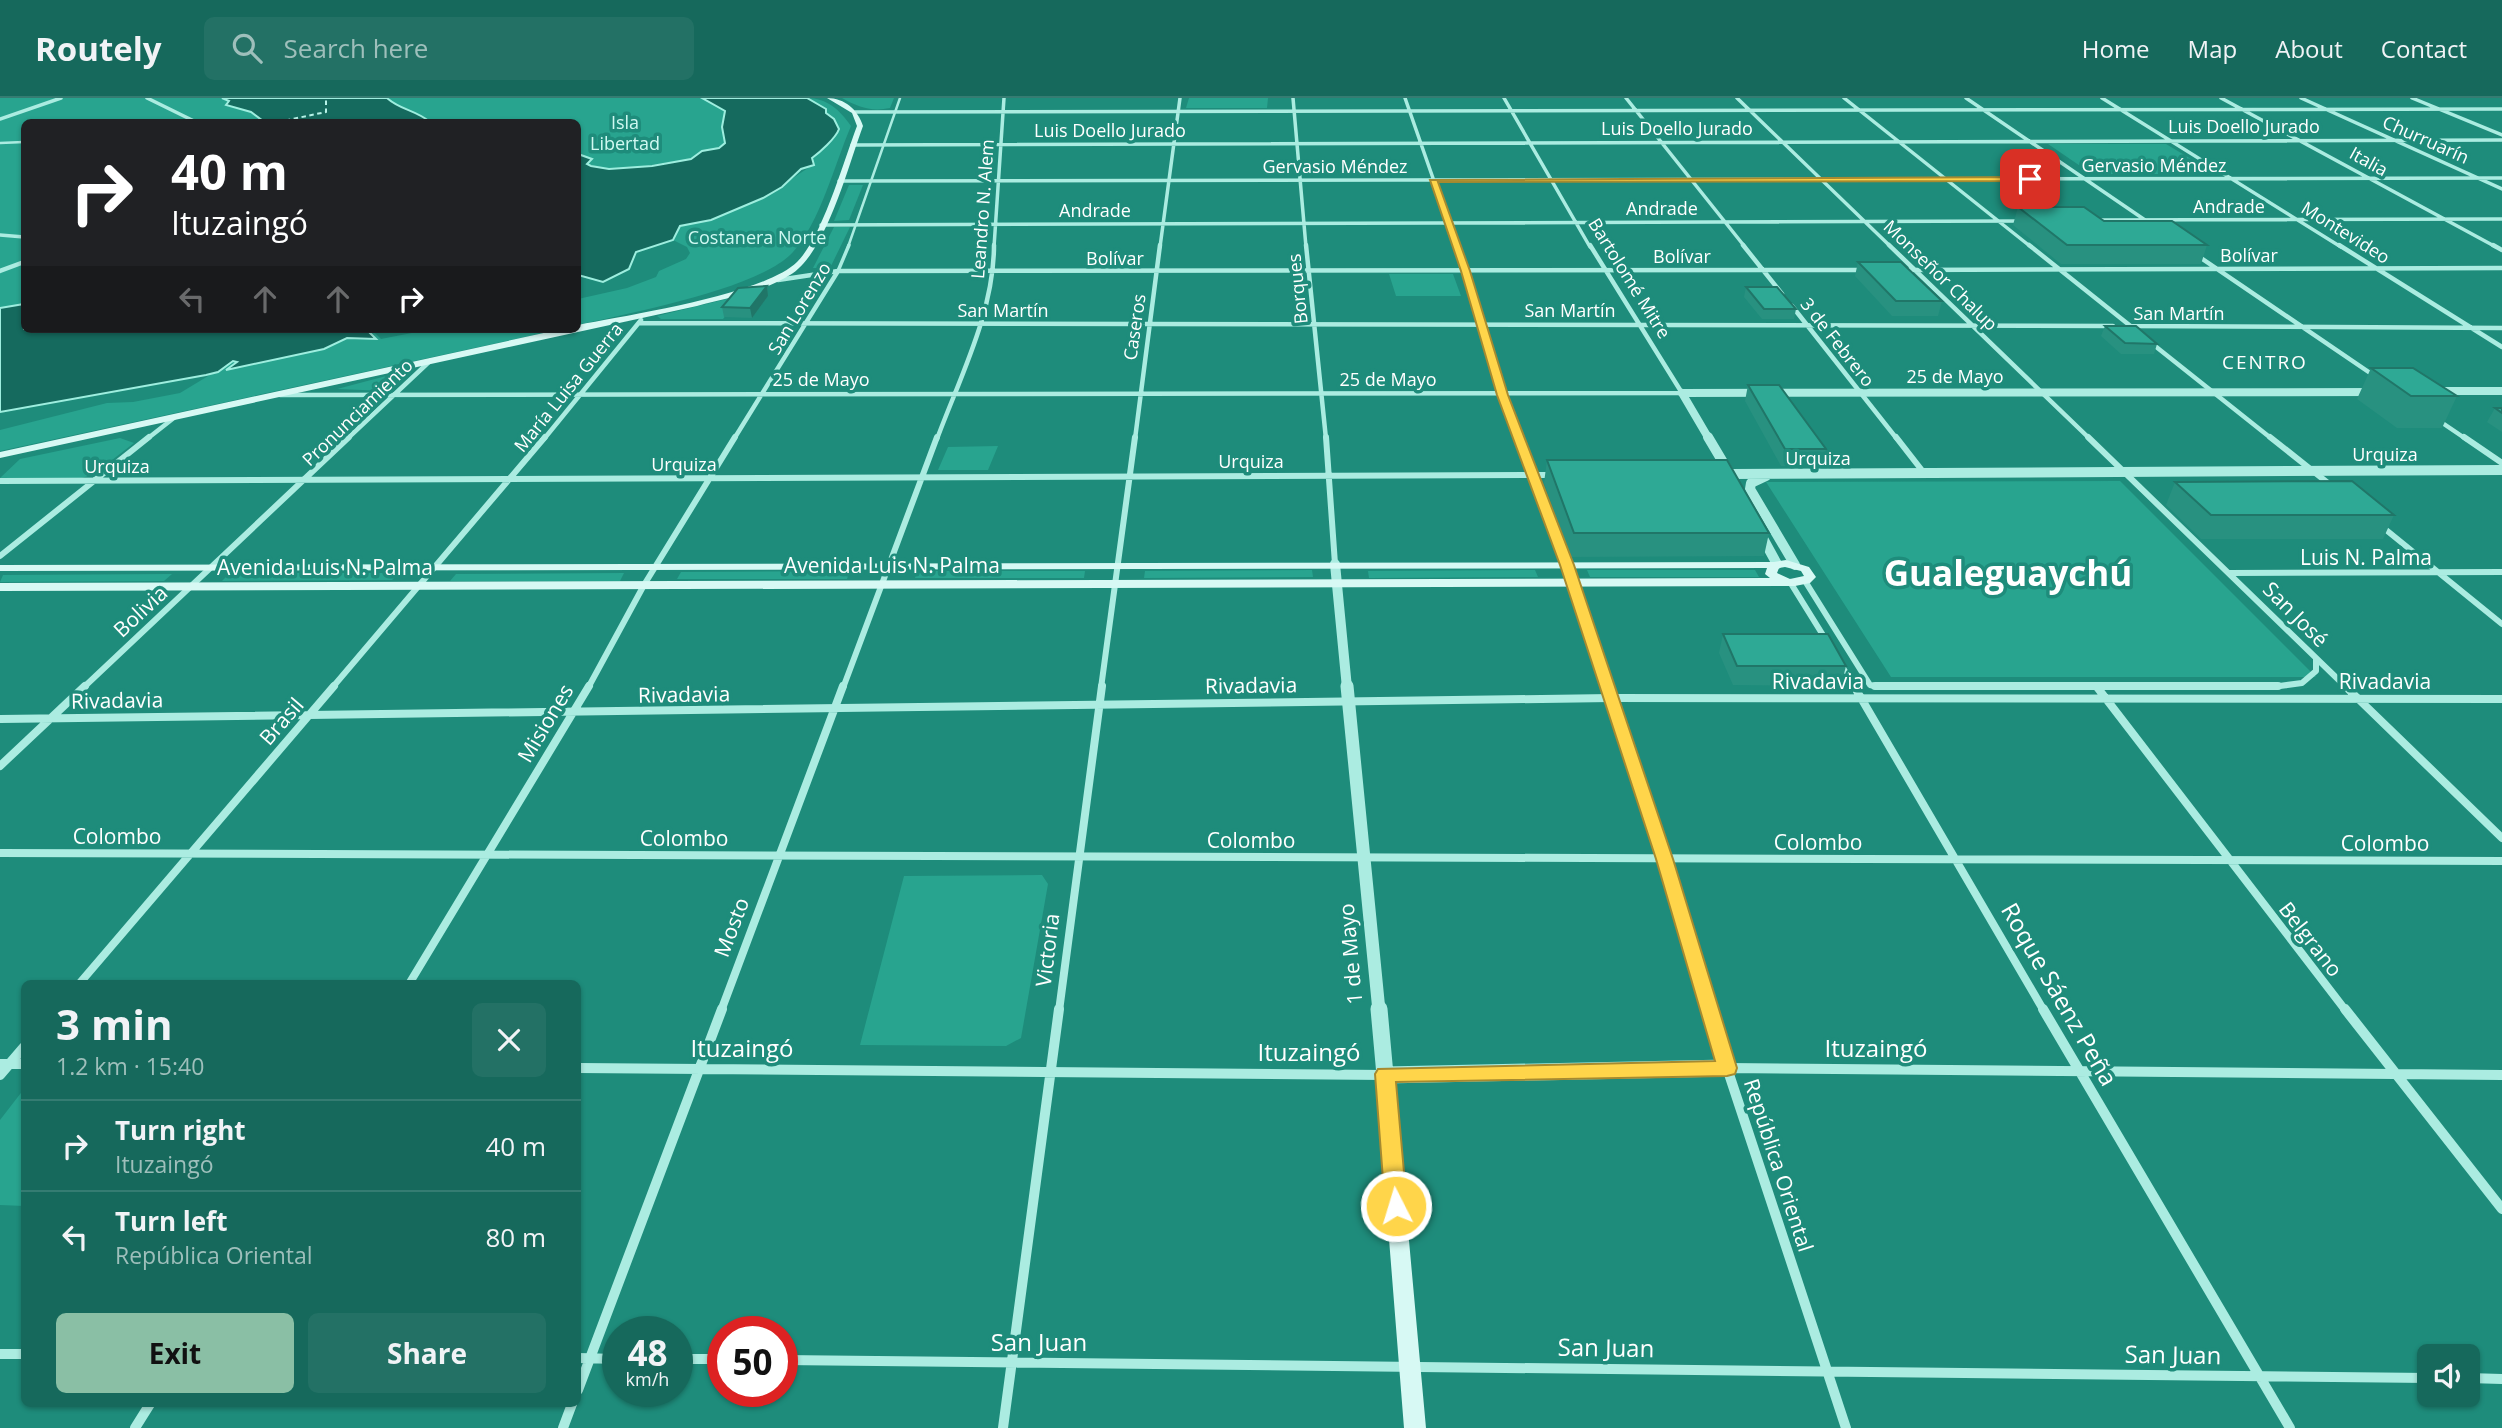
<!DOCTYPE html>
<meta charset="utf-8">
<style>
body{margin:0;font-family:"Open Sans",sans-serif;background:#237165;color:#f1f3f6;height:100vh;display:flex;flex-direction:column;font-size:26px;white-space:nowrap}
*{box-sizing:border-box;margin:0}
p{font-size:23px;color:#9ebfbb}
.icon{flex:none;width:38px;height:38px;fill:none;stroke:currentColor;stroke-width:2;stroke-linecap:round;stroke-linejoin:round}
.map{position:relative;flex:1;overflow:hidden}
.side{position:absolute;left:21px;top:882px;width:560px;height:427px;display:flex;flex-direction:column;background:#16695c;border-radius:10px;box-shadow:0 2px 5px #0004}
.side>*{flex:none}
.banner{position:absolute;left:21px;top:21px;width:560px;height:214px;border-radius:10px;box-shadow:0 2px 5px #0004;background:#202124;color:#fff;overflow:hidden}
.fabs{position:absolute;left:2417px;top:1246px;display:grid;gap:14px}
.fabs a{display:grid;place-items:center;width:63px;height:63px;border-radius:10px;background:#16695c;box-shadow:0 2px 5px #0004;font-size:35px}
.speed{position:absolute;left:602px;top:1218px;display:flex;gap:14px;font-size:35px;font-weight:700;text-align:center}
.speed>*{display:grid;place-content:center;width:91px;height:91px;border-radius:50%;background:#16695c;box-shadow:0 2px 5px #0004;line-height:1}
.speed small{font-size:18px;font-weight:400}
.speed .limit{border:10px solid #d22;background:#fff;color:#111}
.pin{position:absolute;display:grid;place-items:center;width:60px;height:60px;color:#fff;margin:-30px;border-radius:14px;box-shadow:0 4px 10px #0006}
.me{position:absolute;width:77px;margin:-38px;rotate:355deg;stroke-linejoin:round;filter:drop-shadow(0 0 5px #0008)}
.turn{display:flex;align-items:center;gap:24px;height:147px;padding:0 35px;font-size:32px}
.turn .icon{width:91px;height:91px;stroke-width:2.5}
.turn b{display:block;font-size:49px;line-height:60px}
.lanes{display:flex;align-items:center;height:66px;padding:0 35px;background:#0003;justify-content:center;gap:35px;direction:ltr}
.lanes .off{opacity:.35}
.round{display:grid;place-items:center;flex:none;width:74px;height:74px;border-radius:10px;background:#237165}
.overview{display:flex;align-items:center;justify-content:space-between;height:119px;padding:0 35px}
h1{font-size:42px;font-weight:700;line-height:52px}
.action{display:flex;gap:14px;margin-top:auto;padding:14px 35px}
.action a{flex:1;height:80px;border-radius:10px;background:#8abfa5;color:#111;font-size:28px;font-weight:700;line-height:80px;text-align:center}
.action a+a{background:#237165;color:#f1f3f6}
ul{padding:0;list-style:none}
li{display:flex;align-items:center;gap:21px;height:91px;padding:0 35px;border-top:2px solid #357c72}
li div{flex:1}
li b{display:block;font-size:26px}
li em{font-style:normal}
header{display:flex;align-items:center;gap:42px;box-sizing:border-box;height:98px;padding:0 35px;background:#16695c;border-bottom:2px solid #357c72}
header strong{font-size:33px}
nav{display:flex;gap:38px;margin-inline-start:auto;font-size:24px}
.search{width:490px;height:63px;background:#237165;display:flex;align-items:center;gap:18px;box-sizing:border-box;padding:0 24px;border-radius:10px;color:#9ebfbb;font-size:26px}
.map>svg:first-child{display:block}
.green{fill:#28a48f}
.water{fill:#156a5e;stroke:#9eeedf;stroke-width:2}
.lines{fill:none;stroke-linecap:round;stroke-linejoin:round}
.ferry{stroke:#b7f3e9;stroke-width:2;stroke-dasharray:4.5 3.5;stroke-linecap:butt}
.pedestrian-far1{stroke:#abece1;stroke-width:2.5}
.pedestrian{stroke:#abece1;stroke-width:3.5}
.minor-far4{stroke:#abece1;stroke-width:3.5}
.minor-far3{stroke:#abece1;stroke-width:4.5}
.minor-far2{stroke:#abece1;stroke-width:6}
.minor-far1{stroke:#abece1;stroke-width:8}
.minor{stroke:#abece1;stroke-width:10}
.tertiary-far3{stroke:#abece1;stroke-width:8}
.tertiary-far2{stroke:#abece1;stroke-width:10}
.tertiary-far1{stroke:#abece1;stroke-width:13}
.tertiary{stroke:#abece1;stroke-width:17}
.secondary{fill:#d7f9f4;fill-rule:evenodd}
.wall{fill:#289180}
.shaded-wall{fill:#207668}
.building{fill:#2ea995;stroke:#207668;stroke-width:2}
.route{fill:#ffd54a;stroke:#a68a30;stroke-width:2}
.labels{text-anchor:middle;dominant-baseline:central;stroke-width:7;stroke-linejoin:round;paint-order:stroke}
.far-park-label{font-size:18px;fill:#d0f9f2;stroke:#1e8c7b}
.far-street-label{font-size:18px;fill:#fff;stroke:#1e8c7b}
.far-neighbourhood-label{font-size:19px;letter-spacing:2px;fill:#fff;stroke:#1e8c7b}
.street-label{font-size:21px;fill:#fff;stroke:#1e8c7b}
.near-street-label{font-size:24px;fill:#fff;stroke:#1e8c7b}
.town-label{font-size:35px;font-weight:bold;fill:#fff;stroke:#1e8c7b}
</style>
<header>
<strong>Routely</strong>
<div class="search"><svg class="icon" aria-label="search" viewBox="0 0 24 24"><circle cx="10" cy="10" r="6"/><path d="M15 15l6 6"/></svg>Search here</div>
<nav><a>Home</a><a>Map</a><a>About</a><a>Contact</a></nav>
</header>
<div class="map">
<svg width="2502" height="1330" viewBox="0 0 2502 1330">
<rect width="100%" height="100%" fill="#1e8c7b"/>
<path class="green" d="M0,0h222l7,3 -3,4 26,7 12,9 -240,1v182l-24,4z
M387,0h315l23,13 -3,16 3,16c-10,9 -23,7 -34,16l-60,9 -22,1 -23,-5 6,-4 -14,-6v-32h-148l-31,-13z
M807,0c20,0 33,12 44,28 -16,37 -31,97 -58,126 -33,37 -164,61 -215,73v-26l49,-11 29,-11 3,-6 27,-12 4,-6 -3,-6 -14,-7 6,-14 32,-6 52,-22 51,-34 -2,-6 16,-14 -2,-35z
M842,0h52l-4,10c-19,4 -32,-1 -48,-10z
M1189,0h79l-1,10h-81z
M2048,46h118l50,30h-124z
M849,87h14l-14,35 -15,1z
M834,129h16l-20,41h-17z
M1389,176h64l8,22h-65z
M743,197l-20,24h-62l-4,-3z
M366,231h5l10,10 51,-10h130l-562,122v-21l107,-27 26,-1 47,-9 53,-32 5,1 -10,7 96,-20 23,-11 28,1z
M390,277l13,2 -16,14 -50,-2z
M120,340l14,5 -40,31 -12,4h-82l20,-19z
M998,348l-10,24h-50l10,-23z
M2120,383l196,196h-425l-125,-195z
M1312,472l1,7 -169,1 1,-7z
M1535,472l3,7 -169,1 -1,-7z
M1587,472h168l4,7h-169z
M850,473l-3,8h-170l4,-7z
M917,473h168l-1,7h-169z
M230,475h169l-7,7 -170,1z
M624,475l-4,8h-170l6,-7z
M172,476l-8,7 -164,1 3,-7z
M1042,777l6,9 -27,154 -15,8 -146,-1 44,-169z
M24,991v117l-24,-1v-85z"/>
<path class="water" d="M222,0h165c13,12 29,12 43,24h-173l6,-1 -12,-9 -25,-7 3,-4z
M702,0h105l19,11v4l8,6 5,10c-3,9 -20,24 -27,29l2,7 -13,4 -19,18 -19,11 -52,22 -31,6 -7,14 -37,12 -7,17 -26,13 -25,-7v-121l14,5 -5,5 4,2 18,3 43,-3 39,-7 11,-8 17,-3 6,-5 -3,-16 3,-16z
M24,206v25h342l10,10 -29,-1 -23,11 -98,21 11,-8 -4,-1 -15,11 -12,3 -206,37v-104z"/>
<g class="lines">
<path class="ferry" d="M278,24l48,-10v-14"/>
<path class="pedestrian-far1" d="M0,45l24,-1
M848,149l52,-149"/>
<path class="pedestrian" d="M838,173l11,-26"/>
<path class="minor-far4" d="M147,0l49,24
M1293,0l13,149
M1405,0l52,149
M1504,0l86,149
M1626,0l119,149
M1737,0l154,149
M1844,0l187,149
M1966,0l179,122
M2102,0l239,149
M2221,0l275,149
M2301,0l201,91
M2412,0l90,37
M855,14l1647,-3
M0,21l61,-21
M852,47l1650,-5
M839,83l1663,-3
M2096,122l406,-1
M821,127l1200,-4
M0,137l24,2
M994,149l10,-149
M1160,149l20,-149"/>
<path class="minor-far3" d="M1306,147l20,194
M1456,147l64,194
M1590,147l92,148
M1743,147l39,49
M1889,147l201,194
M2029,147l104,83
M2339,147l163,102
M2493,147l9,5
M2195,156l181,123
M1901,172l601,-2
M0,173l24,-9
M778,182l60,-9 1027,-1
M1792,208l105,133
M639,225l1474,3
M2128,228l374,2
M2150,244l122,97
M280,297l1402,-2
M2438,322l28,19
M147,341l28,-22
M347,341l83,-78
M544,341l97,-119
M734,341l104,-168
M937,341c23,-62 57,-127 57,-194
M1135,341l25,-194"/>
<path class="minor-far2" d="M1326,339l9,127
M1519,339l48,127
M1896,339l28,36
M2088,339l259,251
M2270,339l63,50
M2464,339l38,26
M0,383l1553,-6
M2380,427l122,99
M0,458l149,-119
M2230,475l272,-1
M1805,483l65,104 9,2h393l30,-4 14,-12v-12
M1790,484l36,58
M1840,565l15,25
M83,590l266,-251
M332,590l213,-251
M588,590l56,-103 91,-148
M843,590l94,-251
M1101,590l34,-251"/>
<path class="minor-far1" d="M1854,588l190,325
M1875,588h403
M2345,588l157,152
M2097,589l249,324
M0,621l1611,-21 891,1
M0,668l85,-80
M0,755l2502,8
M79,886l255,-298
M409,886l180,-298
M721,913l122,-325
M1059,913l43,-325"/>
<path class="minor" d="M2043,911l247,419
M2345,911l157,200
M0,966h24
M578,970l807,7
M0,977l24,-28
M0,1256h24
M578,1260l40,1
M677,1261h46
M782,1262l1647,18
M2468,1280l34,1
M578,1292l144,-381
M135,1330l15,-24
M563,1330l9,-24
M1003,1330l56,-419
M1846,1330l-119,-360 775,7"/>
<path class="tertiary-far3" d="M2432,293h70
M1682,295l694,-1
M1682,295l27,46"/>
<path class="tertiary-far2" d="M1708,339l22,37
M1731,376l771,-4
M1766,378l-15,7 -1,6 45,76
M1760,435l17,31
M1335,466l12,124
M1567,466l41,124"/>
<path class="tertiary-far1" d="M1347,588l32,325
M1608,588l57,172 45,153"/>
<path class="tertiary" d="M1379,911l6,66 342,-7 -17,-59"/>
<path class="secondary" d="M827,0c18,0 31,12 36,28 -15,40 -37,128 -73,149 -27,17 -63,23 -93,31l-697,152v-6l562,-123h16v-4c50,-10 185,-30 219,-63 25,-24 47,-102 60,-136l-5,-13z
M1786,462l23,7 7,10 -6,6 -15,3 -1795,5v-8l1770,-5 -5,-4 2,-6 -1767,3v-6l1774,-3zM1785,469l16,4 3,5 -14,3 -13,-6 2,-5z
M1385,970l6,2 3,5 32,353h-22l-28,-353 3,-5z"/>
</g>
<path class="wall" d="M2018,109l86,14 103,24 -6,19h-140l-48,-39z
M1858,164l84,39 -4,15h-46l-37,-40z
M767,188l1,10 -16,22 -28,-1 -2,-10z
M1746,189l50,22 -2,10h-32l-18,-22z
M2105,228l52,18 -3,10h-33l-20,-18z
M2371,270l86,28 -15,32h-45l-40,-29z
M1748,287l78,64 -4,17h-41l-36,-65z
M2495,310h7v24l-15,-10z
M1547,362l222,73 -5,23 -193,1 -27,-74z
M2175,384l219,33 -11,24h-182l-35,-34z
M1723,536l123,32 -5,20 -108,-1 -14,-32z"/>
<path class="shaded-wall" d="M767,188l1,10 -16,22 -2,-10z"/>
<path class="building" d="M2018,109h66l20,14h68l35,24h-140z
M1858,164h43l41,39h-46z
M767,188l-17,22 -28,-1 16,-19z
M1746,189h31l19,22h-32z
M2105,228h31l21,18 -32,-1z
M2371,270h42l44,28h-46z
M1748,287h31l47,64h-41z
M2495,310h7v5z
M1547,362h180l42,73h-195z
M2352,383l42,34h-183l-36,-33z
M1723,536h105l18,32h-109z"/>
<path class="route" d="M2030,79l3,4 -595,1 32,89 38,124 66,170 99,294 64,209 -2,6 -8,2 -331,6 11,124 -3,7 -8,2 -8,-2 -3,-7 -10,-132 3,-5 337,-8 -59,-202 -96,-294 -63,-170 -36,-124 -31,-91z"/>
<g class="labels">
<g class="far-park-label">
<text x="625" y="24">Isla<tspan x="625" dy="21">Libertad</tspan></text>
<text x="757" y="139">Costanera Norte</text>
</g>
<g class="far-street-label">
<text x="2244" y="28">Luis Doello Jurado</text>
<text x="1677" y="30">Luis Doello Jurado</text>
<text x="1110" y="32">Luis Doello Jurado</text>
<text transform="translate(2426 41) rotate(24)">Churruarín</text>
<text transform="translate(2369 63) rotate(29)">Italia</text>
<text x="2154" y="67">Gervasio Méndez</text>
<text x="1335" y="68">Gervasio Méndez</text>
<text x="2229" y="108">Andrade</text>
<text x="1662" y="110">Andrade</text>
<text transform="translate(982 111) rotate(-86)">Leandro N. Alem</text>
<text x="1095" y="112">Andrade</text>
<text transform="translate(2346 134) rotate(32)">Montevideo</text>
<text x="2249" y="157">Bolívar</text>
<text x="1682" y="158">Bolívar</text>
<text x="1115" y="160">Bolívar</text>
<text transform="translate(1941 177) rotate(44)">Monseñor Chalup</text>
<text transform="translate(1630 180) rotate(58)">Bartolomé Mitre</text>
<text transform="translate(1297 191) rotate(-96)">Borques</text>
<text transform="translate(799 210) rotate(-59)">San Lorenzo</text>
<text x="1003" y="212">San Martín</text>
<text x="1570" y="212">San Martín</text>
<text x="2179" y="215">San Martín</text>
<text transform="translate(1134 229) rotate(-82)">Caseros</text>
<text transform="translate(1838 244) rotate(52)">3 de Febrero</text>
<text x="1955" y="278">25 de Mayo</text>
<text x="821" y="281">25 de Mayo</text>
<text x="1388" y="281">25 de Mayo</text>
<text transform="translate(568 289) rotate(-51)">María Luisa Guerra</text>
<text transform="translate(357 314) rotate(-44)">Pronunciamiento</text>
<text x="2385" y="356">Urquiza</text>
<text x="1818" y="360">Urquiza</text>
<text x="1251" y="363">Urquiza</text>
<text x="684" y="366">Urquiza</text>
<text x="117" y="368">Urquiza</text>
</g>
<g class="far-neighbourhood-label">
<text x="2265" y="264">CENTRO</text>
</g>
<g class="street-label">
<text x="2366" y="459">Luis N. Palma</text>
<text x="892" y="467">Avenida Luis N. Palma</text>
<text x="325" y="469">Avenida Luis N. Palma</text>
<text transform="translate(140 513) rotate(-43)">Bolivia</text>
<text transform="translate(2296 516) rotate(45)">San José</text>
<text x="1818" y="583">Rivadavia</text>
<text x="2385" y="583">Rivadavia</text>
<text transform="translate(1251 587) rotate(-1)">Rivadavia</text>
<text transform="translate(684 596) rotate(-1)">Rivadavia</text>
<text transform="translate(117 602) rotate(-1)">Rivadavia</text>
<text transform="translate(281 623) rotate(-49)">Brasil</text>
<text transform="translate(545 625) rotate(-59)">Misiones</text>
<text x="117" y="738">Colombo</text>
<text x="684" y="740">Colombo</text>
<text x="1251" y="742">Colombo</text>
<text x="1818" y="744">Colombo</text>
<text x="2385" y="745">Colombo</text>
<text transform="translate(731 829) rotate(-69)">Mosto</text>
<text transform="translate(2311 841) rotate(52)">Belgrano</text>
<text transform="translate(1047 852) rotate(-83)">Victoria</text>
<text transform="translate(1350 856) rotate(-95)">1 de Mayo</text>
<text transform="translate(1779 1067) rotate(72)">República Oriental</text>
</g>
<g class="near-street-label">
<text transform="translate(2060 896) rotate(60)">Roque Sáenz Peña</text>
<text x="742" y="949">Ituzaingó</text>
<text x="1876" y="949">Ituzaingó</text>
<text x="1309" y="953">Ituzaingó</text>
<text x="1039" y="1243">San Juan</text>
<text transform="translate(1606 1249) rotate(1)">San Juan</text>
<text transform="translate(2173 1256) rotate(1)">San Juan</text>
</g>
<g class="town-label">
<text x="2008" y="474">Gualeguaychú</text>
</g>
</g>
</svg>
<div class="fabs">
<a><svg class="icon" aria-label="sound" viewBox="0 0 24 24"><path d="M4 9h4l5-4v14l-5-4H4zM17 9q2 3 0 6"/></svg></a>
</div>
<div class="speed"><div>48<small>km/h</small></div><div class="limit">50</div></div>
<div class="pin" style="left:2030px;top:81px;background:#d93025"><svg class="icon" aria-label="arrive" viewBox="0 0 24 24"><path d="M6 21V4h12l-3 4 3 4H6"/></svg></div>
<svg class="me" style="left:1396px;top:1108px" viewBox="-20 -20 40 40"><circle r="17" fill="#ffd54a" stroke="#fff" stroke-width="3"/><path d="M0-11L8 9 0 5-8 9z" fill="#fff"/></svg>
<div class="banner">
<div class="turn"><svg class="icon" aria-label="right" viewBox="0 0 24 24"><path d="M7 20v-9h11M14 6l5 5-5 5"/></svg><div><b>40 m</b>Ituzaingó</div></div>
<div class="lanes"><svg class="icon off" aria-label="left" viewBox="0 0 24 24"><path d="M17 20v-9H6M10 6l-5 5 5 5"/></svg><svg class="icon off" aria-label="ahead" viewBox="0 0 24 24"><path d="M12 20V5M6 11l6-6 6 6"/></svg><svg class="icon off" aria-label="ahead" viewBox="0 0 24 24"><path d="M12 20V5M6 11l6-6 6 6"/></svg><svg class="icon" aria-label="right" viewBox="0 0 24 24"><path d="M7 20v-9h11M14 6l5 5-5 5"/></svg></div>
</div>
<section class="side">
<div class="overview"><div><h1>3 min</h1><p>1.2 km · 15:40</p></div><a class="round"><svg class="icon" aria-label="close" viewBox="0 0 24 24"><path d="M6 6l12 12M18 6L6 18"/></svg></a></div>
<ul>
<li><svg class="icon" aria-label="right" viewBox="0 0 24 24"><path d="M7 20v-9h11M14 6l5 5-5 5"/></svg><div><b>Turn right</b><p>Ituzaingó</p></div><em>40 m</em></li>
<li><svg class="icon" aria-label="left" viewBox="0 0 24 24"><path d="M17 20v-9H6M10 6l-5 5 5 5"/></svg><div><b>Turn left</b><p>República Oriental</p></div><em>80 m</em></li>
</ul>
<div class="action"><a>Exit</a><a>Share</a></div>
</section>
</div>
